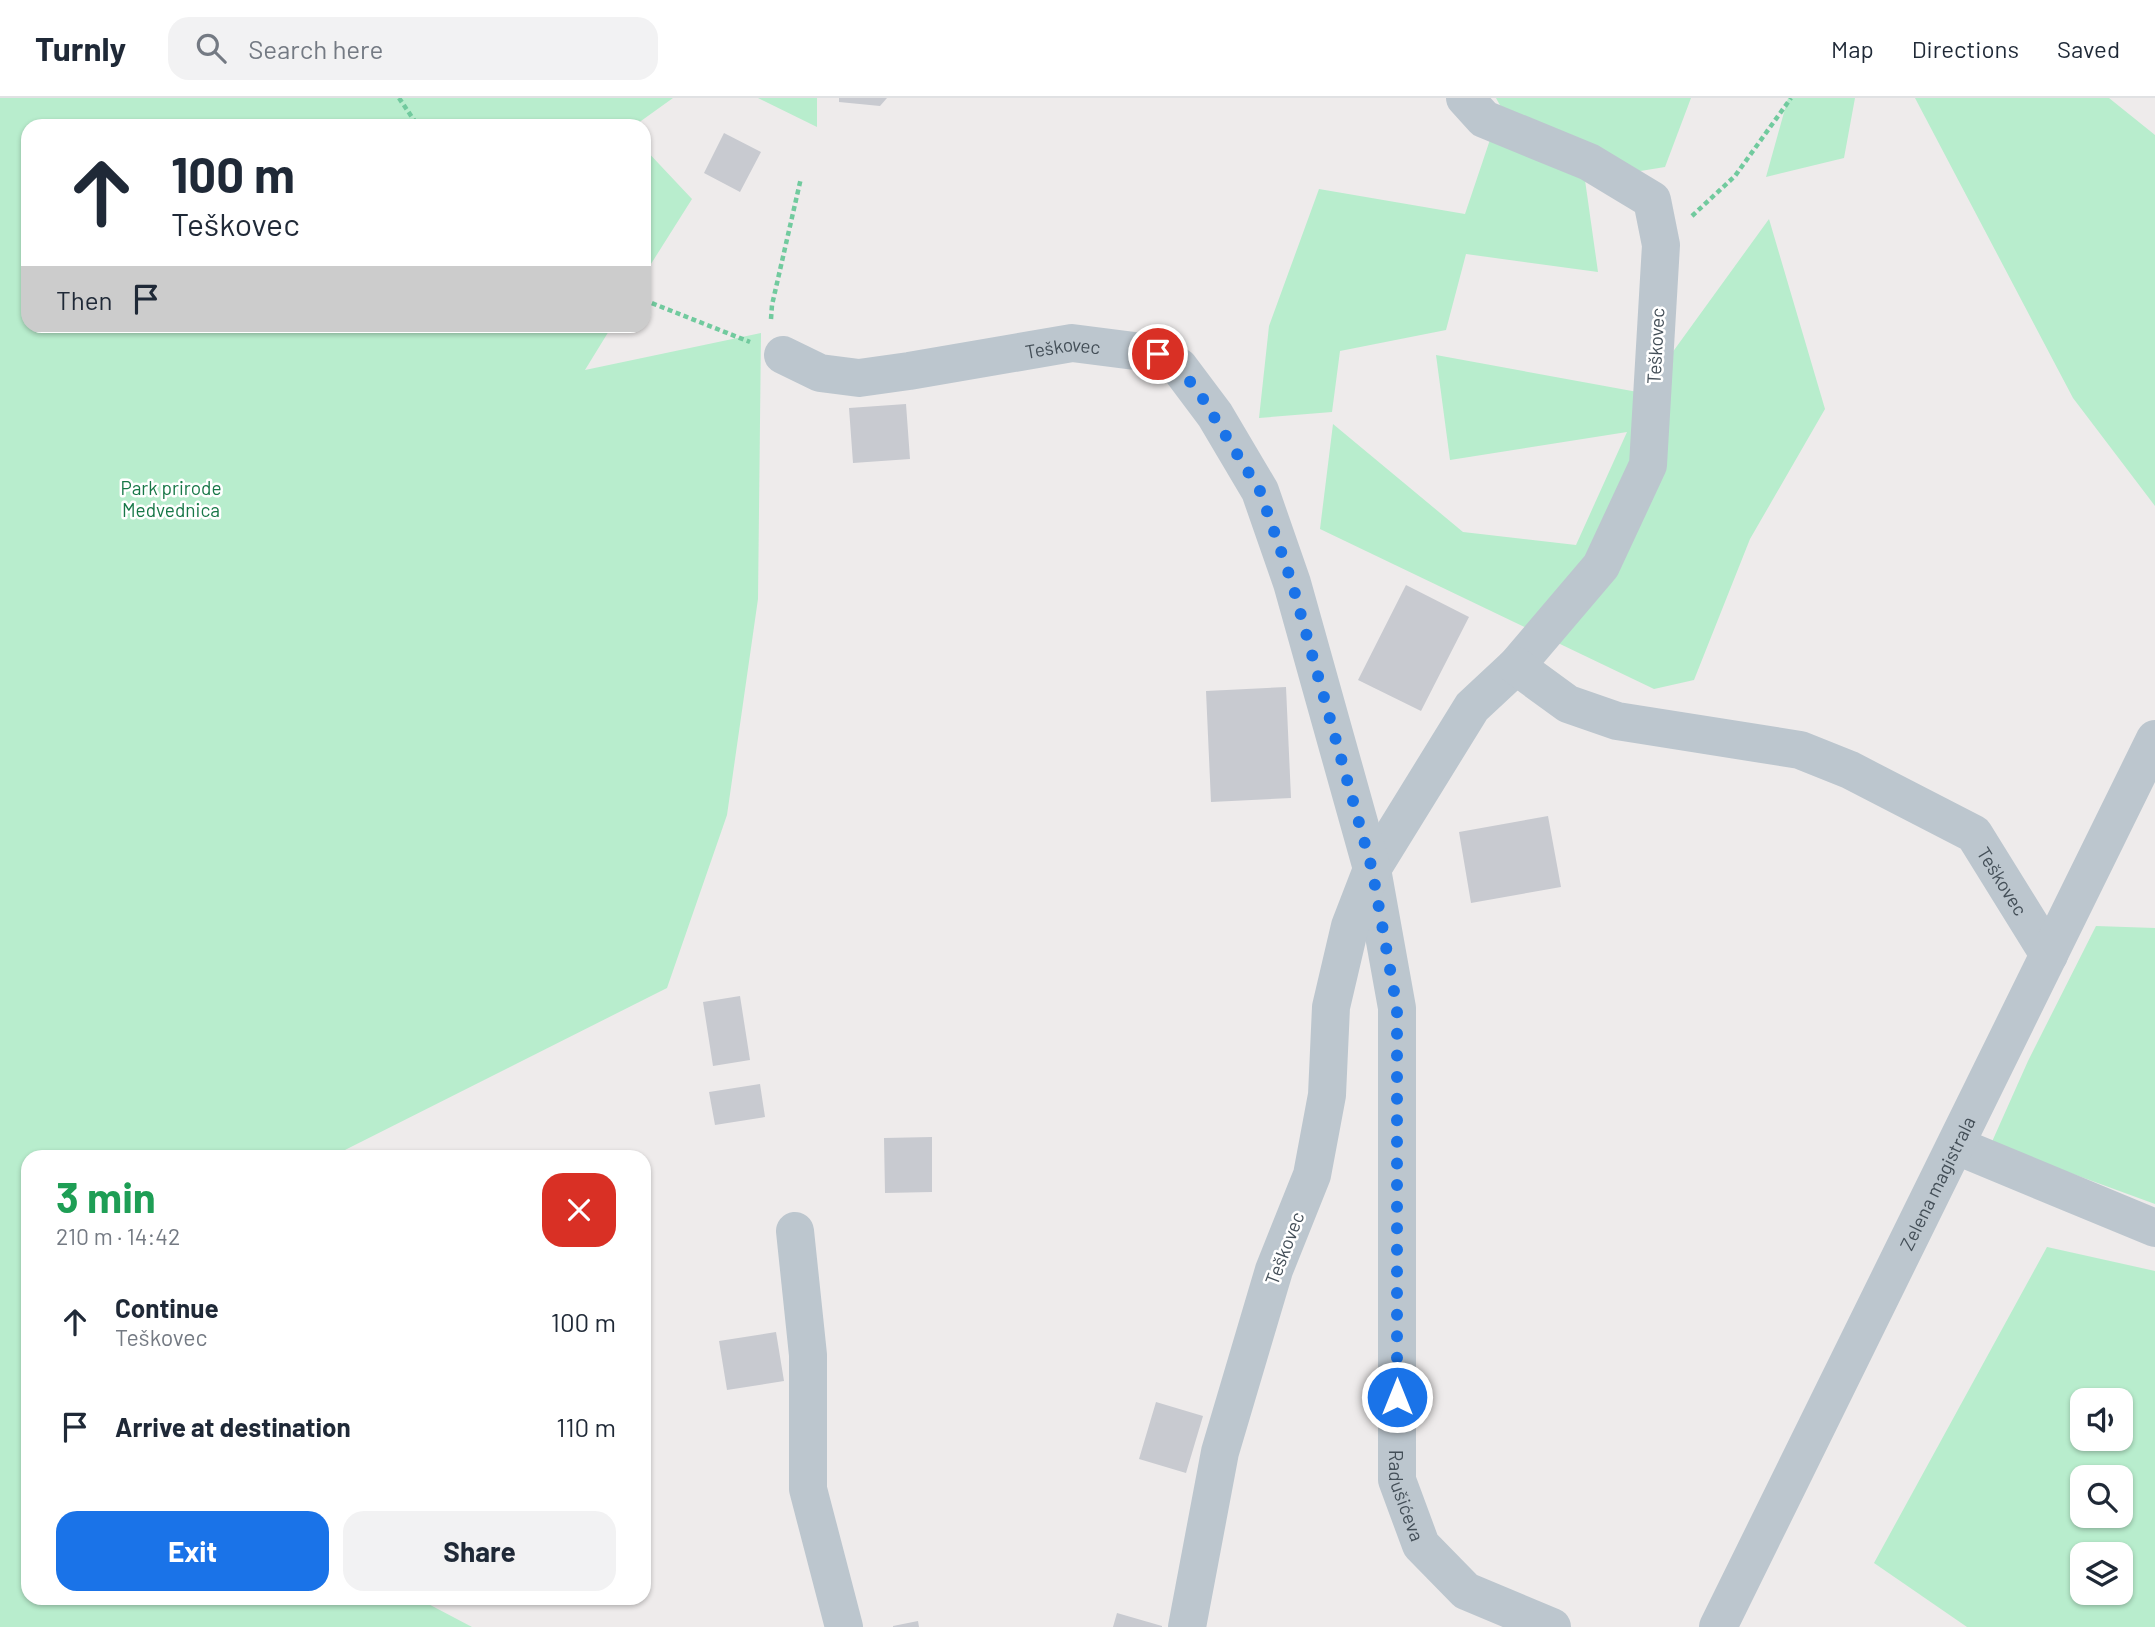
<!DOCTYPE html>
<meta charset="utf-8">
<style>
body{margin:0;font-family:Barlow,sans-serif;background:#f2f2f3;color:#1f2937;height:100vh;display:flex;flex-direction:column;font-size:26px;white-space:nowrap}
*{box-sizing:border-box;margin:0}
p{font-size:23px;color:#747a83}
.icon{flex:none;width:38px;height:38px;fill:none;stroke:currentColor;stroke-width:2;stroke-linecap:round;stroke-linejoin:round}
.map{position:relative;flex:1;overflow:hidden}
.details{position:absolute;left:21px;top:1052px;width:630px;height:455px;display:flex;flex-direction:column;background:#fff;border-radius:21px;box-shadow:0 2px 5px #0004}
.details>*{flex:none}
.top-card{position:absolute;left:21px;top:21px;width:630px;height:214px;border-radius:21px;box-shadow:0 2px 5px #0004;background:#fff;color:#1f2937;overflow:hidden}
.controls{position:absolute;left:2070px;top:1290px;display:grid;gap:14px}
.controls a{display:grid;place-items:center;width:63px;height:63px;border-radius:14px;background:#fff;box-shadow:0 2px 5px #0004;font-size:35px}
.pin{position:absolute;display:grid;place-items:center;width:60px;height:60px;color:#fff;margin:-30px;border:4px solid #fff;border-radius:50%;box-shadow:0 2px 7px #0007}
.me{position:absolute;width:77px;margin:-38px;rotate:0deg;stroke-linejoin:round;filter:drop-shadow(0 0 5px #0008)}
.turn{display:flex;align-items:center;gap:24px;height:147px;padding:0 35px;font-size:32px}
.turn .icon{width:91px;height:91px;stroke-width:2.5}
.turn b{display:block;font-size:49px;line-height:60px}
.then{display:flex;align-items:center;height:66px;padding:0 35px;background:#0003;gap:14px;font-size:26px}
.round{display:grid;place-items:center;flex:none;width:74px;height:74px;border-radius:21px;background:#f2f2f3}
.head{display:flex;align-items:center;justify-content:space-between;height:119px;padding:0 35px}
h1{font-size:42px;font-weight:700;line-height:52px;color:#1e9e55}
.cta{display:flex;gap:14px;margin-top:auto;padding:14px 35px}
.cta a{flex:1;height:80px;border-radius:21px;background:#1a73e8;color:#fff;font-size:28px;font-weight:700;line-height:80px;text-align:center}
.cta a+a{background:#f2f2f3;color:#1f2937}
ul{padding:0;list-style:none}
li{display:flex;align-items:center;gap:21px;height:105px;padding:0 35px}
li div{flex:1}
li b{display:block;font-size:26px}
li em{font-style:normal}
header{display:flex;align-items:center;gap:42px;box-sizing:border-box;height:98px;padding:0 35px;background:#fff;border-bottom:2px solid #e0e1e3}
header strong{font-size:33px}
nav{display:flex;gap:38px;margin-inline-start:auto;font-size:24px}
.search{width:490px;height:63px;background:#f2f2f3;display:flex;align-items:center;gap:18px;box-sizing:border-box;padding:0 24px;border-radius:21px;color:#747a83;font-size:26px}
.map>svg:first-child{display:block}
.green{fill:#b8edcd;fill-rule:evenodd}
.building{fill:#c8cad0}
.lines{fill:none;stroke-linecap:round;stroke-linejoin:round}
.path{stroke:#71ca9e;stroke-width:4.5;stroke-dasharray:5 3.5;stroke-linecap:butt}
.street{stroke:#bcc6ce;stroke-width:38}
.route{stroke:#1a73e8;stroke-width:12;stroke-dasharray:0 21.6}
.labels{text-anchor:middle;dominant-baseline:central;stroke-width:5;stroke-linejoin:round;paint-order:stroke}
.street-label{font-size:19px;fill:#444f58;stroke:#fff}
.park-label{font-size:19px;fill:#177747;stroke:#fff}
</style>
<header>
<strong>Turnly</strong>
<div class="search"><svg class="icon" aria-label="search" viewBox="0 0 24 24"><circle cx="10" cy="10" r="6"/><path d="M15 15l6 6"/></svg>Search here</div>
<nav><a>Map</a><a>Directions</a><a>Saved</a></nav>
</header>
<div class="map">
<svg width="2155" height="1529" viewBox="0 0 2155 1529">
<rect width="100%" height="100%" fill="#eeebeb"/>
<path class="green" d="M0,0h673l-39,28h-606v200h584l-27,44 176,-37 -3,266 -31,216 -60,173 -336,169h-303v441h389l55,29h-472z
M758,0h59v29z
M1496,0h195l-26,69 -80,13 13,92 -132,-18 -20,76 -106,21 -8,61 -73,6 10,-92 50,-137 146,25 36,-107z
M1788,0h67l-11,60 -78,19z
M1915,0h194l46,37v371l-82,-108z
M644,50l48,51 -48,76z
M1769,121l56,190 -75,130 -56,141 -40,9 -334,-160 13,-105 130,108 113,13 51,-113 -177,28 -14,-105 207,38z
M2096,828l59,2v276l-164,-60 37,-83z
M2047,1149l108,24v356h-188l-93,-64zM2082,1302h39v38h-39zM2082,1379h39v39h-39zM2082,1456h39v38h-39z"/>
<path class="building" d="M839,0h48l-7,8 -41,-4z
M724,35l37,19 -21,40 -36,-19z
M906,306l4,55 -57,4 -4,-55z
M1406,487l63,32 -48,94 -63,-31z
M1286,589l5,111 -80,4 -5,-111z
M1548,718l13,71 -90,16 -12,-71z
M740,898l10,64 -37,6 -10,-64z
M760,986l5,33 -50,8 -6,-33z
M932,1039v55l-47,1 -1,-55z
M776,1234l8,49 -57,9 -8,-49z
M1156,1304l47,14 -17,57 -47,-14z
M1117,1515l45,13v1h-49z
M918,1523l1,6h-26v-1z"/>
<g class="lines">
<path class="path" d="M399,0l19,28
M1692,118l43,-40 56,-78
M644,202l106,42
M771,221l1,-14 29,-127"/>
<g class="street">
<path id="s1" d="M1465,0l19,21 105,43 63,38 9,45 -13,220 -47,101 -85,100 -44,41 -100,162 25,139v472l24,65 45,46 86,36"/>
<path id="s2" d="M783,257l37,18 39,5 50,-7 163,-28 86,11 21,13 36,48 45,76 32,92 80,286 -22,57 -19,81 -4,88 -15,80 -38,95 -54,182 -33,175"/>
<path id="s3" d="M1516,568l52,38 49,17 183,29 50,20 124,64 75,121"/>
<path d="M1957,1048l198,82"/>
<path d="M795,1133l13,124v134l36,138"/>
<path id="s4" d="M1718,1529l437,-888"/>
</g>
</g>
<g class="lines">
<path class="route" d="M1158,256l21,13 24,32 57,92 32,92 80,286 25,139v389"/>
</g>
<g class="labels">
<g class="street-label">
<text transform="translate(1655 248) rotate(-87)">Teškovec</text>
<text stroke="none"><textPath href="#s2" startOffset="287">Teškovec</textPath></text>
<text stroke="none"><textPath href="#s3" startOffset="550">Teškovec</textPath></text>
<text stroke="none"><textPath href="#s4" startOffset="495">Zelena magistrala</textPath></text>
<text transform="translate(1284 1150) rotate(-69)">Teškovec</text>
<text stroke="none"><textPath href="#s1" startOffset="1605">Radušićeva</textPath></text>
</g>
<g class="park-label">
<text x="171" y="389">Park prirode<tspan x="171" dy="22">Medvednica</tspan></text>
</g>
</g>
</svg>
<div class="controls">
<a><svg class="icon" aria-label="sound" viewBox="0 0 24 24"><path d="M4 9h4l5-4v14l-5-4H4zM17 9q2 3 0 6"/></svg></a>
<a><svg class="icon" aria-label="search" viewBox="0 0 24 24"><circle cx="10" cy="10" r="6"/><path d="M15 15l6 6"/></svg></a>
<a><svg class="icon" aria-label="layers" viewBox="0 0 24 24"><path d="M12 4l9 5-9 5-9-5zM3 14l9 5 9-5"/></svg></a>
</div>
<div class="pin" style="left:1158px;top:256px;background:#d93025"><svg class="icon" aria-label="arrive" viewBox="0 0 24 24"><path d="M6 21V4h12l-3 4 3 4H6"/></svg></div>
<svg class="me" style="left:1397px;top:1299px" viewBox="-20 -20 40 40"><circle r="17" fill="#1a73e8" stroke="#fff" stroke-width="3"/><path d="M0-11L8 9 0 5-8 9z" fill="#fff"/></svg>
<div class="top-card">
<div class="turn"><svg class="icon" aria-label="ahead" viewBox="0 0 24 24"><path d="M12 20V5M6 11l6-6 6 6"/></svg><div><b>100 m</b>Teškovec</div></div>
<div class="then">Then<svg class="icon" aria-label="arrive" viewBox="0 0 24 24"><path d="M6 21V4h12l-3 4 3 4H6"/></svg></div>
</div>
<section class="details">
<div class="head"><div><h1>3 min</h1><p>210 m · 14:42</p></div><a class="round" style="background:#d93025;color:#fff"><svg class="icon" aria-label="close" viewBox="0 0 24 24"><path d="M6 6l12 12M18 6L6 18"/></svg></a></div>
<ul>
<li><svg class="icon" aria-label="ahead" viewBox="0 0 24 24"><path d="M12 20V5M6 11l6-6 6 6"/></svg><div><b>Continue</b><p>Teškovec</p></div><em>100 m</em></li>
<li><svg class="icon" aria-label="arrive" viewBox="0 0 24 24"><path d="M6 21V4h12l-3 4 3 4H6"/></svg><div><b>Arrive at destination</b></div><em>110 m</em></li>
</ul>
<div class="cta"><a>Exit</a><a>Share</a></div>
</section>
</div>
